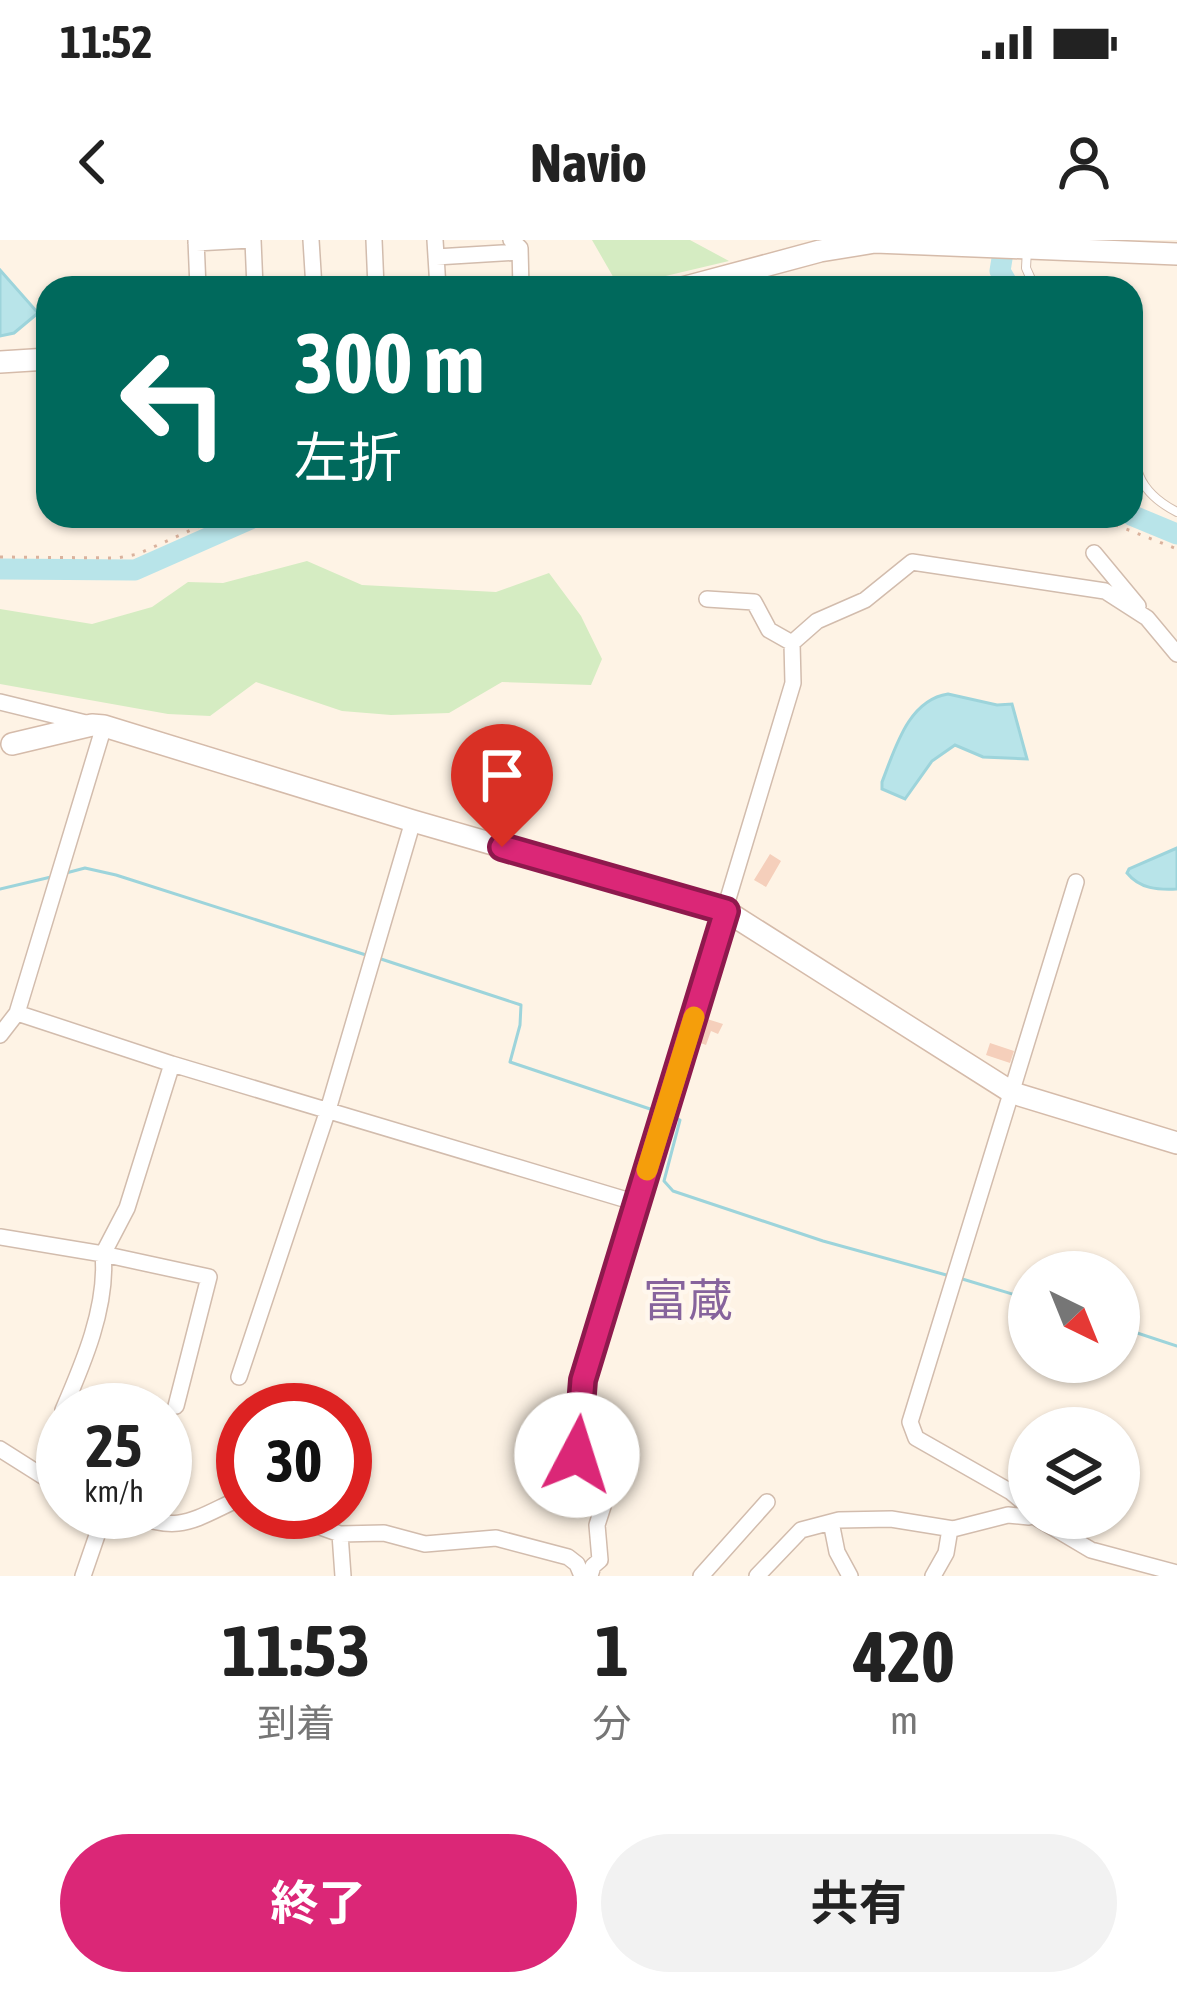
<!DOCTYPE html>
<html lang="ja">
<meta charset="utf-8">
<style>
body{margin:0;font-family:"Asap Condensed","Noto Sans JP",sans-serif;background:#f2f2f2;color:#222;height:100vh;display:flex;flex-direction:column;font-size:45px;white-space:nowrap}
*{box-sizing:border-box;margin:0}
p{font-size:39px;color:#767676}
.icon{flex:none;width:66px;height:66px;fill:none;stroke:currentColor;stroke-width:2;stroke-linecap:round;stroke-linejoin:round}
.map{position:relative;height:1336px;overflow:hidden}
.side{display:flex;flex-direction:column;background:#fff;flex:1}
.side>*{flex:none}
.banner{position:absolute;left:36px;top:36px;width:1107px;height:252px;border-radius:36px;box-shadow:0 3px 9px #0004;background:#00695c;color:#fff;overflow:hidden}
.needle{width:78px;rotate:137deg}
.tools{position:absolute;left:1008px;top:1011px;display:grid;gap:24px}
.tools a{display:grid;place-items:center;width:132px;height:132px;border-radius:50%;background:#fff;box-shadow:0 3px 9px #0004;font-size:60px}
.speed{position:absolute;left:36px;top:1143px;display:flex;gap:24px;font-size:60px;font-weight:700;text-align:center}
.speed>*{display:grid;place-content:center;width:156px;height:156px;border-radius:50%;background:#fff;box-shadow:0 3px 9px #0004;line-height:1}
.speed small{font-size:30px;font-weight:400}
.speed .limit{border:18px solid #d22;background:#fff;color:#111}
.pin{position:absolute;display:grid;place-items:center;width:102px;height:102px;color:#fff;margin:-123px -51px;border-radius:50% 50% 50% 0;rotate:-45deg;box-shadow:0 0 12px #0007}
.pin .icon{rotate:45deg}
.me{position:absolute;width:132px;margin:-66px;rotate:5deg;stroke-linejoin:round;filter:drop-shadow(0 0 9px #0008)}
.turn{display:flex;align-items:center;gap:42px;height:252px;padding:0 60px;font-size:54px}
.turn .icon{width:156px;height:156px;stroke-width:2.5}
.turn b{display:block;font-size:84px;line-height:102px}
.eta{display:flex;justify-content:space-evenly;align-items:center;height:204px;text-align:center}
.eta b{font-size:72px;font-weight:700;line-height:84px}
.cta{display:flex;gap:24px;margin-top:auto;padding:24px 60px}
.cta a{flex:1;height:138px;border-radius:72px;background:#db2777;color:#fff;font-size:48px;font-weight:700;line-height:138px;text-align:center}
.cta a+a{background:#f2f2f2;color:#222}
.status{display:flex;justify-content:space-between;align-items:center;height:84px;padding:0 60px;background:#fff;direction:ltr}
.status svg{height:33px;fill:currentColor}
header{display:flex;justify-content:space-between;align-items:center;height:156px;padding:0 60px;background:#fff;font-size:54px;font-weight:700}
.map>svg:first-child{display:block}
.green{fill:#d5ecc2}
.water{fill:#b8e4e9;stroke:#9dd4db;stroke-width:3}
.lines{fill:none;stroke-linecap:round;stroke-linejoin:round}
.stream{stroke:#9dd4db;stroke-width:3}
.river{stroke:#b8e4e9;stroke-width:21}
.building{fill:#f5cfbb}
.lane-casing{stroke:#d2bcad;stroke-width:10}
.street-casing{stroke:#d2bcad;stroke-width:18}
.secondary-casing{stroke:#d5bbaa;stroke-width:24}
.path{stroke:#dab29d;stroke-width:3;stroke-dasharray:3 9;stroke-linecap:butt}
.lane{stroke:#fff;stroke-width:8}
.street{stroke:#fff;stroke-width:15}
.secondary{stroke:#fff;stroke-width:21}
.route-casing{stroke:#8e194d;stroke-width:30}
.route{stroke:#db2777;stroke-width:21}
.slow{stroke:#f59e0b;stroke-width:21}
.labels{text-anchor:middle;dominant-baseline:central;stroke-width:9;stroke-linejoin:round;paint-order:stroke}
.neighbourhood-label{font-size:45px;fill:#86639c;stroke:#fff7ed}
</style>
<div class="status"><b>11:52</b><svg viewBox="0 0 49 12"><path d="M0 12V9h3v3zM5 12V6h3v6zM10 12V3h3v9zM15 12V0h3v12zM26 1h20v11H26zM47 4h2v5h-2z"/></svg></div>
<header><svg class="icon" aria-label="back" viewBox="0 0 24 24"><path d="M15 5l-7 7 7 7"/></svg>Navio<svg class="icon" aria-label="person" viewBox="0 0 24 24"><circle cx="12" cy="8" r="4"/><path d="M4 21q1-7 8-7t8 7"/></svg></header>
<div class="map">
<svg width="1177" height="1336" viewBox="0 0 1177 1336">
<rect width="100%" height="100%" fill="#fef3e5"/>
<path class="green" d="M592,0h98l39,21 -110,26z
M307,321l55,24 134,7 53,-19 32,43 21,43 -11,26 -89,-3 -53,31 -58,2 -49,-4 -86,-29 -46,34 -42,-2 -168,-30v-75l92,15 60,-17 36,-25 35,1z"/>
<path class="water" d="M0,30l38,43 -24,20 -14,3z
M948,454l49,11 15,-1 15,55 -44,-2 -28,-12 -23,16 -27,38 -23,-10v-7c13,-33 26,-82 66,-88z
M1177,608v41c-19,1 -37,0 -50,-16l2,-4z"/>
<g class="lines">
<path class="stream" d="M66,633l19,-5 31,7 250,80
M0,649l51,-12
M381,719l140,46 -1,20 -10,37 149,50
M669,875l11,5 -16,61 9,10 150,50 127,35
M959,1038l70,21
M1119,1087l58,19"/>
<path class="river" d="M1005,0l-5,31 10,17
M1131,275l46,19
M432,276h22
M0,329l135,1 122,-54"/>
</g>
<path class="building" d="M770,614l11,7 -15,26 -12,-7z
M704,778l19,6 -5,10 -7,-3 -5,14 -11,-4z
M990,803l24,8 -4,12 -24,-8z"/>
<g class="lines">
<g class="lane-casing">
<path id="lane" d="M1027,9l-1,19 9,20
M1131,143c13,55 -18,96 46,129"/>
</g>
<g class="street-casing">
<path id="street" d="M196,0l2,48
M253,0l2,48
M311,0l3,48
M374,0l2,48
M435,0l3,48
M511,0l9,8 1,40
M196,3l54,-3
M436,17l84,-5
M1131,222h2
M1094,313l44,53
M792,403l25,-22 48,-21 47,-38 193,29 42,27 30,36
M0,462l90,22
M17,773l155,51 465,139
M0,795l17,-22 87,-287
M0,997l103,17 24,-46 45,-144
M239,1137l89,-267 85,-289
M63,1170c20,-46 45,-104 40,-156l106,23 -33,129
M0,1209l63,40
M1029,1267l-18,-15 -95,-54 -6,-16 166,-540
M125,1272c56,23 67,8 118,-15
M278,1272l62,22 44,-1 41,11 71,-6 72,19 9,7 5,12
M1037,1278l54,32 86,23
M831,1282l6,30 13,24
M340,1294l3,42
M83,1336l22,-64
M590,1336l3,-10 7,-6 -3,-35 9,-28 -30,-42 7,-75 210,-697 -1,-40 -23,-13 -15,-28 -47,-3
M701,1336l66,-74
M757,1336l44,-46 38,-10 52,-1 62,10 55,-14 21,2
M933,1336l13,-23 4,-24"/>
</g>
<g class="secondary-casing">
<path id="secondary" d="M682,48l138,-37 55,-9 302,12
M0,122l48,-3
M12,504l80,-19 12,1 309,95 313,90 287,182 164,50"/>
</g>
<path class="path" d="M479,276l8,5 9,-5
M1093,276l84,33
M0,317l117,1 21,-4 84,-38"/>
<use href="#lane" class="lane"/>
<use href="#street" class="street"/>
<use href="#secondary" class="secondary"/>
</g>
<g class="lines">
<g class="route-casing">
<path id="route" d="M502,607l224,64 -143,469 -6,75"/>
</g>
<use href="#route" class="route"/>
<path class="slow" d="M647,930l47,-153"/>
</g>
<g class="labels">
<g class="neighbourhood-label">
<text x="688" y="1060">富蔵</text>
</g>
</g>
</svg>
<div class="tools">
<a><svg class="needle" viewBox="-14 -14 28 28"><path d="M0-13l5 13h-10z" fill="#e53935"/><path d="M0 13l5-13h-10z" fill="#767676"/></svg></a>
<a><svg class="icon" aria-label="layers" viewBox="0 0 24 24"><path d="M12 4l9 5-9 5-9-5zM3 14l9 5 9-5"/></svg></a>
</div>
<div class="speed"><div>25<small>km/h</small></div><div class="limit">30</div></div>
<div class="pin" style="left:502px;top:607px;background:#d93025"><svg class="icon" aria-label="arrive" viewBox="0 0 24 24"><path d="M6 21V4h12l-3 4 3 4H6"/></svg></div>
<svg class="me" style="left:577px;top:1215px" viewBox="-20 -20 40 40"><circle r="19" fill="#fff"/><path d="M0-13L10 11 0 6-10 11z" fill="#db2777"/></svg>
<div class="banner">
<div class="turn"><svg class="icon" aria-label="left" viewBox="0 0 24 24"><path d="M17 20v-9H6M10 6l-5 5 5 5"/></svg><div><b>300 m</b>左折</div></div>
</div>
</div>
<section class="side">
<div class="eta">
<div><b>11:53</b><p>到着</p></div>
<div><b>1</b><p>分</p></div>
<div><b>420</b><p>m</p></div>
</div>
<div class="cta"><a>終了</a><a>共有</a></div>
</section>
